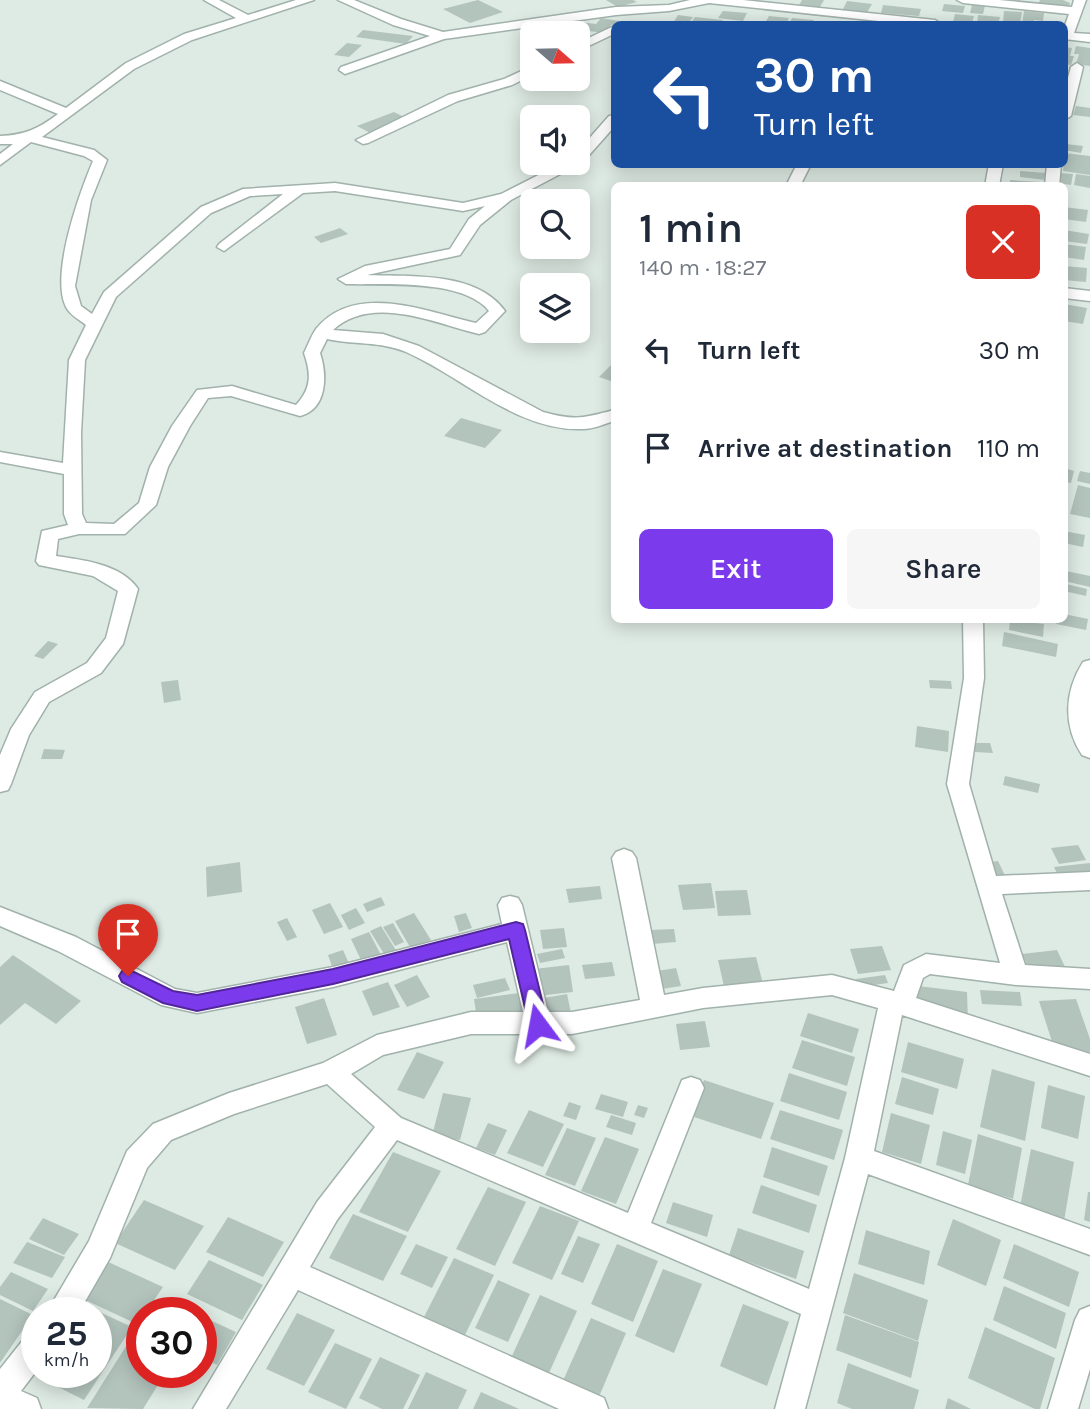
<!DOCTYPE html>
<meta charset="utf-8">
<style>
body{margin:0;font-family:Karla,sans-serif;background:#f6f6f7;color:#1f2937;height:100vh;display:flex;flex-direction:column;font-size:26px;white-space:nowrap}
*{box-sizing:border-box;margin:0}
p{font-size:23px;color:#747a83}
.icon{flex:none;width:38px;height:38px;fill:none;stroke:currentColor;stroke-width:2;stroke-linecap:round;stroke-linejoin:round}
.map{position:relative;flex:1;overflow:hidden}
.sheet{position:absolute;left:611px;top:182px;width:457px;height:441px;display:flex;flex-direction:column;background:#fff;border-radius:10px;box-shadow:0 4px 18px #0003}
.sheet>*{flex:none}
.hud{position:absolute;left:611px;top:21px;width:457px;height:147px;border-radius:10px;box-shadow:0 4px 18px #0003;background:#1a4fa0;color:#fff;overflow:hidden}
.needle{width:46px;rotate:110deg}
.controls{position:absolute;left:520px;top:21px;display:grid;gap:14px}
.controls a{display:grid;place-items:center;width:70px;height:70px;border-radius:10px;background:#fff;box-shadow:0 4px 18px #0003;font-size:35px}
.speed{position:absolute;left:21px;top:1297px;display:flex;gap:14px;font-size:35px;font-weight:700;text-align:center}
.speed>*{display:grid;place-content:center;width:91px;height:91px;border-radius:50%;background:#fff;box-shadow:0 4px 18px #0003;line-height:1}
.speed small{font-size:18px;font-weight:400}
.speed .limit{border:10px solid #d22;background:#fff;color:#111}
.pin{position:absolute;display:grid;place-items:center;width:60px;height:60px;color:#fff;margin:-72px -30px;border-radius:50% 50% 50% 0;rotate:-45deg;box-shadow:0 0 7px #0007}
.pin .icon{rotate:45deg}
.me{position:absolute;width:77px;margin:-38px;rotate:347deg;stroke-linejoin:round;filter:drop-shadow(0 0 5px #0008)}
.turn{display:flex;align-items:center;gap:24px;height:147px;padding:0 28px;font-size:32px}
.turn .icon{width:91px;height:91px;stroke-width:2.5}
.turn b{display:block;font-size:49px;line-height:60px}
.round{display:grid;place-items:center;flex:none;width:74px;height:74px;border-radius:10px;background:#f6f6f7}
.head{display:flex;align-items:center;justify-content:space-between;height:119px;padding:0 28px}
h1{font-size:42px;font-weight:600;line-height:52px}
.primary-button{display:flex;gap:14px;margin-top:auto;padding:14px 28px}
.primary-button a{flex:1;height:80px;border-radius:10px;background:#7c3aed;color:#fff;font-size:28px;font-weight:600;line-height:80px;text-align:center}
.primary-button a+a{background:#f6f6f7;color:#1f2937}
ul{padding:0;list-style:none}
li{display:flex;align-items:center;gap:21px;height:98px;padding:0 28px}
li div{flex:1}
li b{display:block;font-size:26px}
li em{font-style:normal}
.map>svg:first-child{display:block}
.building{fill:#b3c4bd}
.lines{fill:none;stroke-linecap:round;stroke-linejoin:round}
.minor-casing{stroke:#a1b1ab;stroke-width:3}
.minor{fill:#fff;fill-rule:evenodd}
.route{fill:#7c3aed;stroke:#51269a;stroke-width:2}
</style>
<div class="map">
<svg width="1090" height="1409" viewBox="0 0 1090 1409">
<rect width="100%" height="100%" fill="#deeae4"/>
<path class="building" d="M478,0l25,12 -33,11 -27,-14z
M606,0h27l4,2 -19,5z
M802,0h22l-6,10 -20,-3z
M1040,0h23l7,3 -2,7 -30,-4z
M847,1l25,3 -6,10 -24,-3z
M944,4l21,2 -2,7 -21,-2z
M883,5l38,4 -2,7 -38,-3z
M972,5l13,1 -2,8 -13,-1z
M723,11l24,2 -4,8 -25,-3z
M1004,11l18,1 -2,12h-17z
M1024,11l20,2 -1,8 -9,-1v4h-12z
M955,14l19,2 -2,7 -19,-1z
M678,15l15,2 -5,7 -15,-1z
M978,15l22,2 -2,7h-21z
M769,16l20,2 -3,6 -21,-1z
M695,17l28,3 -2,4h-31z
M601,18l24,4 -2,2 -12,1 -7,8 -30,-4 6,-7 16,2z
M792,18l22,2 -2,4h-23z
M363,30l50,6 -7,8 -50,-7z
M347,43l15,2 -13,12 -15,-2z
M1076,46l14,2v18l-14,-2 3,-10h-5z
M1064,47l8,1 -2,8h4l-3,9 -7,-1z
M1076,106l14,2v9l-17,-2z
M394,112l16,8 -38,14 -15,-8z
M1066,144l17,2 -2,7 -17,-3z
M1064,153l26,3v19l-27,-4z
M1020,171l26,2v7l-26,-3z
M1059,173l14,1 -2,11 -13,-2z
M1076,174l14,2v12l-16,-3z
M1010,180l30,2v4h-30z
M1064,207l24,3 -2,12 -22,-3z
M340,228l8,6 -27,9 -7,-6z
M1064,230l25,4 -2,10 -23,-3z
M1064,244l22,3 -2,13 -20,-3z
M1064,266l23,2 -1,14 -22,-2z
M1064,304l23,4 -4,16 -19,-3z
M614,362v20l-15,-5z
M461,418l41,12 -17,18 -41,-12z
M1064,468l10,3 -3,12 -7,-1z
M1080,471l10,2v11l-13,-3z
M1078,485l12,3v30l-20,-4z
M1064,531l21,4 -2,12 -19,-4z
M1066,571l24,5v11l-26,-6z
M1066,584l21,5 -1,7 -22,-5z
M1064,614l24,5 -2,11 -30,-6 1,-4h7z
M1010,620l34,4 -1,13 -34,-7z
M1004,632l54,12 -2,13 -54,-11z
M48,641l10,3 -15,15 -9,-3z
M178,680l3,20 -17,3 -3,-21z
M929,680l22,1 1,8 -22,-1z
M917,726l32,5 -1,21 -33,-5z
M972,743h18l3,10 -18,-1z
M44,749l21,1 -3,9h-21z
M1005,776l35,8 -2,9 -35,-8z
M1078,845l8,15 -27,4 -8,-16z
M998,861l13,27 -13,1 -13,-26z
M240,862l2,30 -35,5 -1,-30z
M1090,863v18l-28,3 -8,-17z
M711,883l4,25 -32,2 -5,-25z
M600,886l2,13 -33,4 -3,-14z
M747,890l4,25 -33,1 -3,-25z
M381,897l4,8 -18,7 -4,-8z
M330,903l13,24 -19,7 -12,-24z
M356,908l9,15 -16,7 -8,-15z
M414,913l17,27 -20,9 -16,-28z
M466,913l6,15 -13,4 -5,-16z
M287,918l10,19 -10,4 -10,-19z
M393,923l11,19 -9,4 -12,-19z
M381,926l16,26 -11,5 -16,-26z
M564,928l3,19 -24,2 -3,-19z
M674,929l2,13 -24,2 -2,-14z
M369,932l12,23 -19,7 -11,-23z
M882,946l9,24 -33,4 -8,-25z
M562,949l3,9 -25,5 -3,-9z
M343,950l7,16 -16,6 -6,-17z
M1057,950l9,19 -35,5 -9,-20z
M13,955l68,46 -25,23 -31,-21 -25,22v-58z
M756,957l9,35 -39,3 -8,-35z
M612,962l3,14 -30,3 -3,-14z
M569,965l4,27 -36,4 -3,-27z
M676,968l5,18 -32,5 -5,-18z
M417,975l13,22 -23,10 -13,-22z
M885,975l3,8 -29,4 -3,-8z
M505,978l5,12 -33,8 -4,-13z
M388,982l12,25 -27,9 -11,-25z
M918,986l49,6 1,30 -50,-6z
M980,990l40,2 2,14 -40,-2z
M519,993l4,25 -45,6 -4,-25z
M567,994l4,19 -30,4 -3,-18z
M324,998l13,37 -30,9 -12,-37z
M1076,999l14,40v13l-34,2 -17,-53z
M808,1013l51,16 -7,24 -52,-17z
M705,1021l5,26 -30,3 -4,-26z
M802,1040l53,17 -8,29 -55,-18z
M908,1042l56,17 -7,30 -56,-17z
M417,1052l27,10 -20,37 -27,-9z
M992,1069l43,13 -10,59 -45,-14z
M789,1073l58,19 -8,28 -59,-19z
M902,1077l37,12 -6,26 -38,-11z
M704,1080l70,23 -13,36 -70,-23z
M1048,1085l37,11 -7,43 -37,-11z
M443,1093l28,5 -11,42 -28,-4z
M601,1094l27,8 -5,15 -28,-8z
M569,1102l12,4 -5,14 -13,-4z
M638,1105l10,3 -4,10 -10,-3z
M529,1110l35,14 -21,43 -36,-14z
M780,1110l63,20 -9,30 -64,-21z
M891,1113l39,12 -9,39 -39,-12z
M611,1115l25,8 -4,12 -26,-8z
M488,1123l19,7 -12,25 -19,-7z
M567,1128l29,10 -21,48 -30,-11z
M943,1131l29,9 -7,34 -29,-9z
M978,1134l44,14 -9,51 -45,-14z
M605,1137l34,12 -23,55 -35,-13z
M772,1147l56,19 -9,30 -56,-19z
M1031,1149l43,13 -10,59 -44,-14z
M393,1152l48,19 -33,61 -49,-20z
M761,1185l56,20 -8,28 -57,-20z
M488,1187l38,15 -31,64 -39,-17z
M1088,1192h2v30l-6,-2z
M144,1200l60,26 -29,44 -60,-27z
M673,1202l40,13 -6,22 -41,-14z
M540,1206l39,15 -27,59 -40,-17z
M353,1214l54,22 -24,45 -54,-23z
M228,1217l56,25 -21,35 -57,-25z
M43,1218l36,16 -15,21 -35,-16z
M953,1219l48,21 -15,46 -49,-21z
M738,1228l66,23 -8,28 -67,-24z
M866,1230l64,21 -6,34 -66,-21z
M578,1236l22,8 -17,39 -22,-9z
M27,1242l38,15 -13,21 -39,-15z
M416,1244l32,13 -16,31 -32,-14z
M617,1244l41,17 -25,61 -42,-18z
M1014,1244l65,28 -10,35 -66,-29z
M454,1258l40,17 -29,60 -41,-18z
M209,1260l54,25 -21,35 -55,-26z
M106,1261l57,26 -17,25h-4l-3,13 -58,-27z
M663,1269l39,15 -28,69 -39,-17z
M11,1272l37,17 -15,22 -33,-16v-8z
M854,1273l74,27 -10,41 -75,-28z
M498,1280l32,14 -22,48 -33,-14z
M1004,1286l62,27 -10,36 -63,-29z
M540,1295l37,16 -29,64 -37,-17z
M0,1299l33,16 -33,48z
M82,1304l50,23 -48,73 -50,-25 1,-3h61v-60h-20z
M743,1304l46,18 -22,64 -47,-20z
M297,1313l38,17 -31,56 -38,-17z
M845,1315l74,27 -8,36 -75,-28z
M201,1316l35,16 -19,33 -16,-8z
M591,1318l35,15 -28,66 -36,-16z
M985,1327l70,31 -15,51h-5l-67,-31z
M135,1332l7,3v37h24l-23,37 -56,-1z
M335,1343l37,16 -26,50 -38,-17z
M380,1357l40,18 -17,34h-21l-23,-11z
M848,1363l71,27 -5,19h-62l-15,-6z
M426,1372l41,18 -9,19h-50z
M481,1392l38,17h-46z
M948,1398l23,11h-26z"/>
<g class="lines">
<g class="minor-casing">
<path id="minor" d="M204,0h15l29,15 48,-15h18l-122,40 -58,29 -92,68 52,13 13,10 -16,40 -16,86 6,20 11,8 12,-22 97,-85 42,-18 92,-6 128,20 38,-9 61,-31h16v-12l31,-35 5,-1v12l-31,35 -72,38 -31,25 -20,30 -93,20c45,2 109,-4 138,36l-20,21 -6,2c-45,-11 -107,-40 -146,-4l50,4 36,12 124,66c33,9 40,6 71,-2v11c-10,3 -20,8 -31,8 -65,3 -120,-52 -177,-77 -26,-11 -52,-7 -79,-13l-7,14c7,21 8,56 -20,63l-69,-20 -23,2 -18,28 -22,41 -12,38 -31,29h-46l-21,5 -2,17c27,4 65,8 82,33l-15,55 -22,29 -52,29 -20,33 -18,49 -3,6 -8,2v-37l11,-26 24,-37 52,-29 19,-25 12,-47 -25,-15 -54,-11 -3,-4 6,-30 26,-6 -4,-11v-40l-64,-12v-10l63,11 6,-103 17,-35c-6,-5 -16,-10 -20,-18 -16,-32 13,-113 27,-146l-9,-5 -53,-14 -31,23v-11l13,-10h-13v-8c25,-1 38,-7 58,-22l-58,-24v-9l66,27 60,-45 58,-29 52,-16zM335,191l128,20 22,-5 -16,13 -19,30 -85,17 -27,13 8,5c38,1 118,-5 143,27l-13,12c-49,-11 -121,-42 -160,6 -5,7 -8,16 -12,24 7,20 8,35 -8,52l-64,-19 -35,4 -25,36 -22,41 -11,36 -25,21 -28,-1 -4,-9 -1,-81 4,-73 31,-63 95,-84 39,-17 33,-2 -64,50 -2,3 7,4 79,-58z
M338,0h16l47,19 42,13 173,-25 53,-2 21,-5h53l192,20 6,4h-34l-198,-21 -40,8 -53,4 -172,24 -99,35 -6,-4 2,-3 89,-31 -37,-11z
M957,0h42l73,7 2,-7h12l-12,33 16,1v8l-26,-3v-11l5,-14 -106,-11z
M614,26v8l-36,17v-8z
M1077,63l6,4 -12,49 -7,4v-28l7,-25z
M532,66v9l-20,10 -54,16 -90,42 -5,1 -7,-4 92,-45 56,-16z
M797,164h14l-11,22h-14z
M989,164h14l-4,22h-14z
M1047,164h14l-2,22h-14z
M1064,288l26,3v10l-26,-3z
M963,620h20l1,58 -15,106 27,92 94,-4v18l-88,4 23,71 65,4v20l-74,-4 -86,-11 -7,4 -7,20 174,56v22l-188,-61 -28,136 216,78v26l-222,-81 -63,235h-30l26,-95 -404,-174 -60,80 -27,47 294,131 4,11h-49l-261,-119 -72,119h-33l124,-207 58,-75 -48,-43 -93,30 -63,26 -24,28 -37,90 -31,54h-32l42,-71 38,-90 26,-27 76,-31 94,-30 54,-28 94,-23h52l-16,-70 -174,45 -136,26 -36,-8 -103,-54 -58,-25v-19l76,30 99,52 22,4 136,-26 169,-43 -4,-19 4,-7 8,-2 8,2 4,7 26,107h24l68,-12 -28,-142 4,-6 8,-3 8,3 4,6 28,137 39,-7 129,-13 62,16 10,-26 22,-11 74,9 -53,-179 17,-106zM832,995l46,13 -33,150 -36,131 -158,-66 53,-135 -4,-8 -9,-3 -9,3 -54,133 -227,-95 -50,-44 32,-19 88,-21h101l131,-26z
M1090,660v98l-8,-3c-19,-29 -18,-63 1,-93z
M1090,1306v63l-12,40h-30l27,-89 5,-10z
M37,1331v39l-16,21 16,7 4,11h-41v-40l27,-34z"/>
</g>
<use href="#minor" class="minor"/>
</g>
<path class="route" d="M516,922l7,2 2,6 23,95 -3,6 -7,2 -7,-2 -2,-6 -20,-86 -176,45 -136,27 -34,-8 -41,-21 -3,-6 3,-5 6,-2 45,22 24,4 136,-26z"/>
</svg>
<div class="controls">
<a><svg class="needle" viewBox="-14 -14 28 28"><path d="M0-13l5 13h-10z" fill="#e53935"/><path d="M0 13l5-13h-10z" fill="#747a83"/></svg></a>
<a><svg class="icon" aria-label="sound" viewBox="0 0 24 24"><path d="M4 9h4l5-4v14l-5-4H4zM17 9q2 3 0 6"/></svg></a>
<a><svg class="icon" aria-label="search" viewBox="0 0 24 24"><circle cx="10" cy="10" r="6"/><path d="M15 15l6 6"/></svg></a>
<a><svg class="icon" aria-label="layers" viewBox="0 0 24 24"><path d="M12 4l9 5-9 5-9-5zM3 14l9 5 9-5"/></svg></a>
</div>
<div class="speed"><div>25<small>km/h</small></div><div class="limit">30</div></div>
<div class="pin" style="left:128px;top:976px;background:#d93025"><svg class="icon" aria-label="arrive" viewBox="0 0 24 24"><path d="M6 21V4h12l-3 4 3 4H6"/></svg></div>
<svg class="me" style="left:538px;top:1025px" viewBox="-20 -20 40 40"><path d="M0-17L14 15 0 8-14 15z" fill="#7c3aed" stroke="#fff" stroke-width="4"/></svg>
<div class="hud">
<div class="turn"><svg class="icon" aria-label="left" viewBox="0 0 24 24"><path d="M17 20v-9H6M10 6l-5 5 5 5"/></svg><div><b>30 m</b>Turn left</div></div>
</div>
<section class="sheet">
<div class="head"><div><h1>1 min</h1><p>140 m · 18:27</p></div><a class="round" style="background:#d93025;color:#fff"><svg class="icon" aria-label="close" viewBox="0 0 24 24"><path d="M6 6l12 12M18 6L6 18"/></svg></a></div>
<ul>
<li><svg class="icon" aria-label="left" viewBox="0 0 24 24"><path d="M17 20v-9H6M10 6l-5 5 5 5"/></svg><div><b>Turn left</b></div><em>30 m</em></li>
<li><svg class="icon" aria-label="arrive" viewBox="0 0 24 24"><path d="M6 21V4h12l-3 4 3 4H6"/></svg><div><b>Arrive at destination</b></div><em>110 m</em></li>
</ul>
<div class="primary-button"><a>Exit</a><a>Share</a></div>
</section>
</div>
